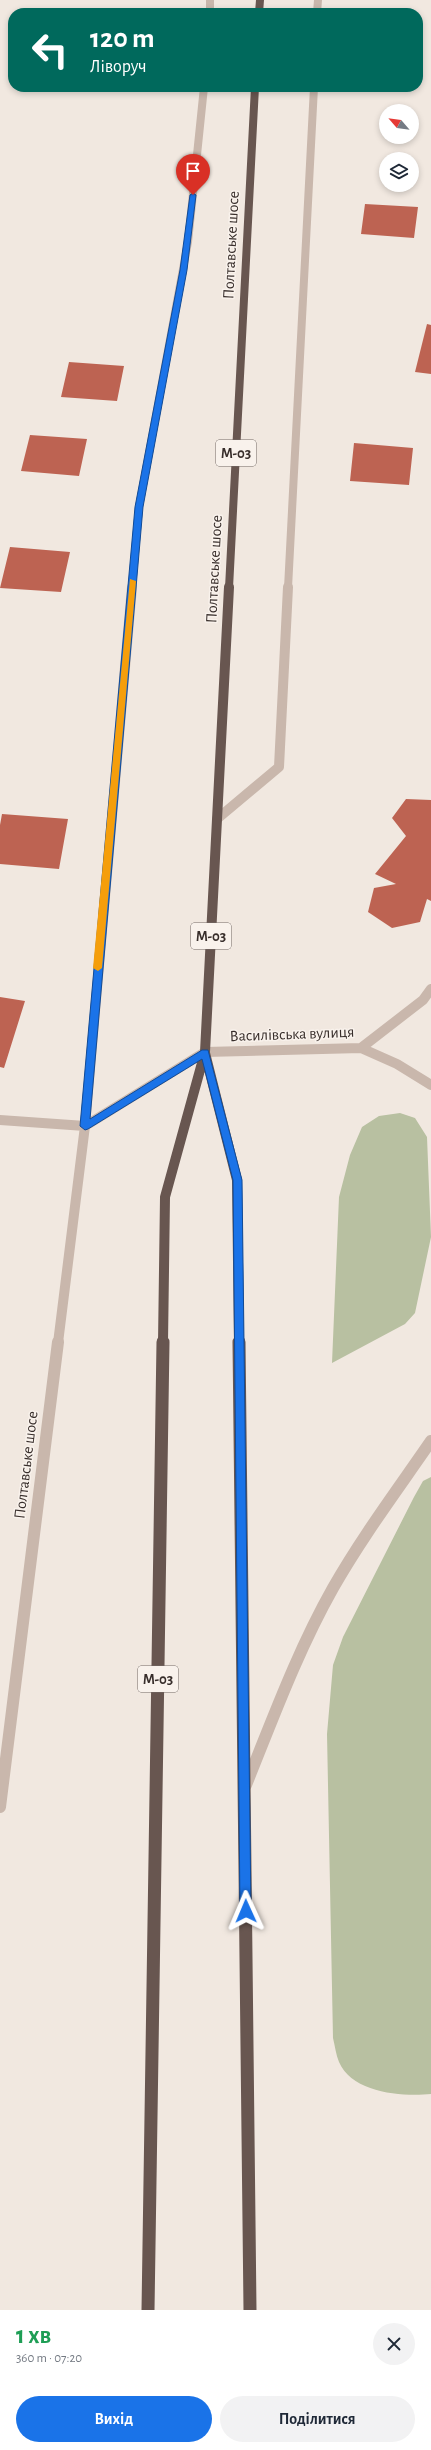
<!DOCTYPE html>
<html lang="uk">
<meta charset="utf-8">
<style>
body{margin:0;font-family:"Alegreya Sans",sans-serif;background:#f2f2f3;color:#1f2937;height:100vh;display:flex;flex-direction:column;font-size:15px;white-space:nowrap}
*{box-sizing:border-box;margin:0}
p{font-size:13px;color:#747a83}
.icon{flex:none;width:22px;height:22px;fill:none;stroke:currentColor;stroke-width:2;stroke-linecap:round;stroke-linejoin:round}
.map{position:relative;height:2310px;overflow:hidden}
.side{display:flex;flex-direction:column;background:#fff;flex:1}
.side>*{flex:none}
.banner{position:absolute;left:8px;top:8px;width:415px;height:84px;border-radius:16px;box-shadow:0 2px 6px #0003;background:#00695c;color:#fff;overflow:hidden}
.needle{width:26px;rotate:298deg}
.buttons{position:absolute;left:379px;top:104px;display:grid;gap:8px}
.buttons a{display:grid;place-items:center;width:40px;height:40px;border-radius:50%;background:#fff;box-shadow:0 2px 6px #0003;font-size:20px}
.pin{position:absolute;display:grid;place-items:center;width:34px;height:34px;color:#fff;margin:-41px -17px;border-radius:50% 50% 50% 0;rotate:-45deg;box-shadow:0 0 4px #0007}
.pin .icon{rotate:45deg}
.me{position:absolute;width:44px;margin:-22px;rotate:359deg;stroke-linejoin:round;filter:drop-shadow(0 0 3px #0008)}
.turn{display:flex;align-items:center;gap:14px;height:84px;padding:0 16px;font-size:18px}
.turn .icon{width:52px;height:52px;stroke-width:2.5}
.turn b{display:block;font-size:28px;line-height:34px}
.round{display:grid;place-items:center;flex:none;width:42px;height:42px;border-radius:21px;background:#f2f2f3}
.summary{display:flex;align-items:center;justify-content:space-between;height:68px;padding:0 16px}
h1{font-size:24px;font-weight:600;line-height:30px;color:#1e9e55}
.button{display:flex;gap:8px;margin-top:auto;padding:8px 16px}
.button a{flex:1;height:46px;border-radius:24px;background:#1a73e8;color:#fff;font-size:16px;font-weight:600;line-height:46px;text-align:center}
.button a+a{background:#f2f2f3;color:#1f2937}
.map>svg:first-child{display:block}
.green{fill:#b8c0a1}
.building{fill:#bd6352}
.lines{fill:none;stroke-linecap:round;stroke-linejoin:round}
.minor-far2{stroke:#c9b7ac;stroke-width:8}
.minor-far1{stroke:#c9b7ac;stroke-width:10}
.minor{stroke:#c9b7ac;stroke-width:12}
.trunk-far2{stroke:#685650;stroke-width:8}
.trunk-far1{stroke:#685650;stroke-width:10}
.trunk{stroke:#685650;stroke-width:13}
.route{fill:#1a73e8;stroke:#114b97}
.slow{fill:#f59e0b}
.labels{text-anchor:middle;dominant-baseline:central;stroke-width:3;stroke-linejoin:round;paint-order:stroke}
.shield{fill:#f9f2ec;stroke:#726965;stroke-width:1}
.shield-label{font-size:15px;font-weight:bold;fill:#382e2b}
.street-label{font-size:16px;fill:#382e2b;stroke:#f9f2ec}
</style>
<div class="map">
<svg width="431" height="2310" viewBox="0 0 431 2310">
<rect width="100%" height="100%" fill="#f1e8e0"/>
<path class="green" d="M400,1113l15,5 12,19 4,100 -16,76 -10,11 -73,39 7,-166 11,-42 12,-28 17,-11z
M431,1477v617c-28,3 -79,-1 -92,-32 -3,-7 -4,-16 -6,-24l-6,-304 6,-69 10,-28 71,-140 9,-16z"/>
<path class="building" d="M365,204l53,3 -4,31 -53,-4z
M427,324l4,1v49l-16,-2z
M69,362l55,4 -7,35 -56,-4z
M30,435l57,4 -8,37 -58,-5z
M354,443l59,5 -4,37 -59,-4z
M10,547l60,5 -9,40 -61,-4z
M406,799l25,1v101l-4,-2 -7,23 -28,6 -24,-16 6,-24 22,-4 -21,-10 31,-38 -14,-18z
M2,814l66,5 -9,50 -59,-5v-39z
M0,997l25,4 -21,67 -4,-1z"/>
<g class="lines">
<path class="minor-far2" d="M210,0v13
M317,13l1,-13
M132,588l7,-81 49,-265 16,-155
M288,588l26,-501"/>
<path class="minor-far1" d="M217,819l62,-52 9,-180
M361,1048l36,16 34,21
M0,1120l85,6
M85,1126l120,-74 156,-4 62,-48 8,-11
M58,1343l27,-217 47,-539"/>
<path class="minor" d="M246,1785c27,-67 52,-135 87,-197 29,-51 65,-99 98,-147
M0,1807l58,-465"/>
<path class="trunk-far2" d="M259,13l1,-13
M229,588l26,-501"/>
<path class="trunk-far1" d="M205,1053l32,127 2,163
M163,1343l2,-146 40,-145 24,-465"/>
<path class="trunk" d="M239,1342l11,968
M148,2310l15,-968"/>
</g>
<path class="route" d="M193,193l3,2 -9,75 -44,237 -53,612 112,-69h6l34,130 9,731 -5,6 -6,-6 -7,-731 -31,-121 -114,70 -3,1 -5,-4 55,-619 45,-237 10,-75z"/>
<path class="slow" d="M130,579l6,2 -34,387 -4,3 -5,-3z"/>
<g class="labels">
<g class="shield">
<rect x="216" y="440" width="40" height="26" rx="3"/>
<rect x="191" y="923" width="40" height="26" rx="3"/>
<rect x="138" y="1666" width="40" height="26" rx="3"/>
</g>
<g class="shield-label">
<text x="236" y="453">М-03</text>
<text x="211" y="936">М-03</text>
<text x="158" y="1679">М-03</text>
</g>
<g class="street-label">
<text transform="translate(231 245) rotate(-87)">Полтавське шосе</text>
<text transform="translate(214 569) rotate(-87)">Полтавське шосе</text>
<text transform="translate(292 1034) rotate(-2)">Василівська вулиця</text>
<text transform="translate(26 1465) rotate(-83)">Полтавське шосе</text>
</g>
</g>
</svg>
<div class="buttons">
<a><svg class="needle" viewBox="-14 -14 28 28"><path d="M0-13l5 13h-10z" fill="#e53935"/><path d="M0 13l5-13h-10z" fill="#747a83"/></svg></a>
<a><svg class="icon" aria-label="layers" viewBox="0 0 24 24"><path d="M12 4l9 5-9 5-9-5zM3 14l9 5 9-5"/></svg></a>
</div>
<div class="pin" style="left:193px;top:195px;background:#d93025"><svg class="icon" aria-label="arrive" viewBox="0 0 24 24"><path d="M6 21V4h12l-3 4 3 4H6"/></svg></div>
<svg class="me" style="left:246px;top:1911px" viewBox="-20 -20 40 40"><path d="M0-17L14 15 0 8-14 15z" fill="#1a73e8" stroke="#fff" stroke-width="4"/></svg>
<div class="banner">
<div class="turn"><svg class="icon" aria-label="left" viewBox="0 0 24 24"><path d="M17 20v-9H6M10 6l-5 5 5 5"/></svg><div><b>120 m</b>Ліворуч</div></div>
</div>
</div>
<section class="side">
<div class="summary"><div><h1>1 хв</h1><p>360 m · 07:20</p></div><a class="round"><svg class="icon" aria-label="close" viewBox="0 0 24 24"><path d="M6 6l12 12M18 6L6 18"/></svg></a></div>
<div class="button"><a>Вихід</a><a>Поділитися</a></div>
</section>
